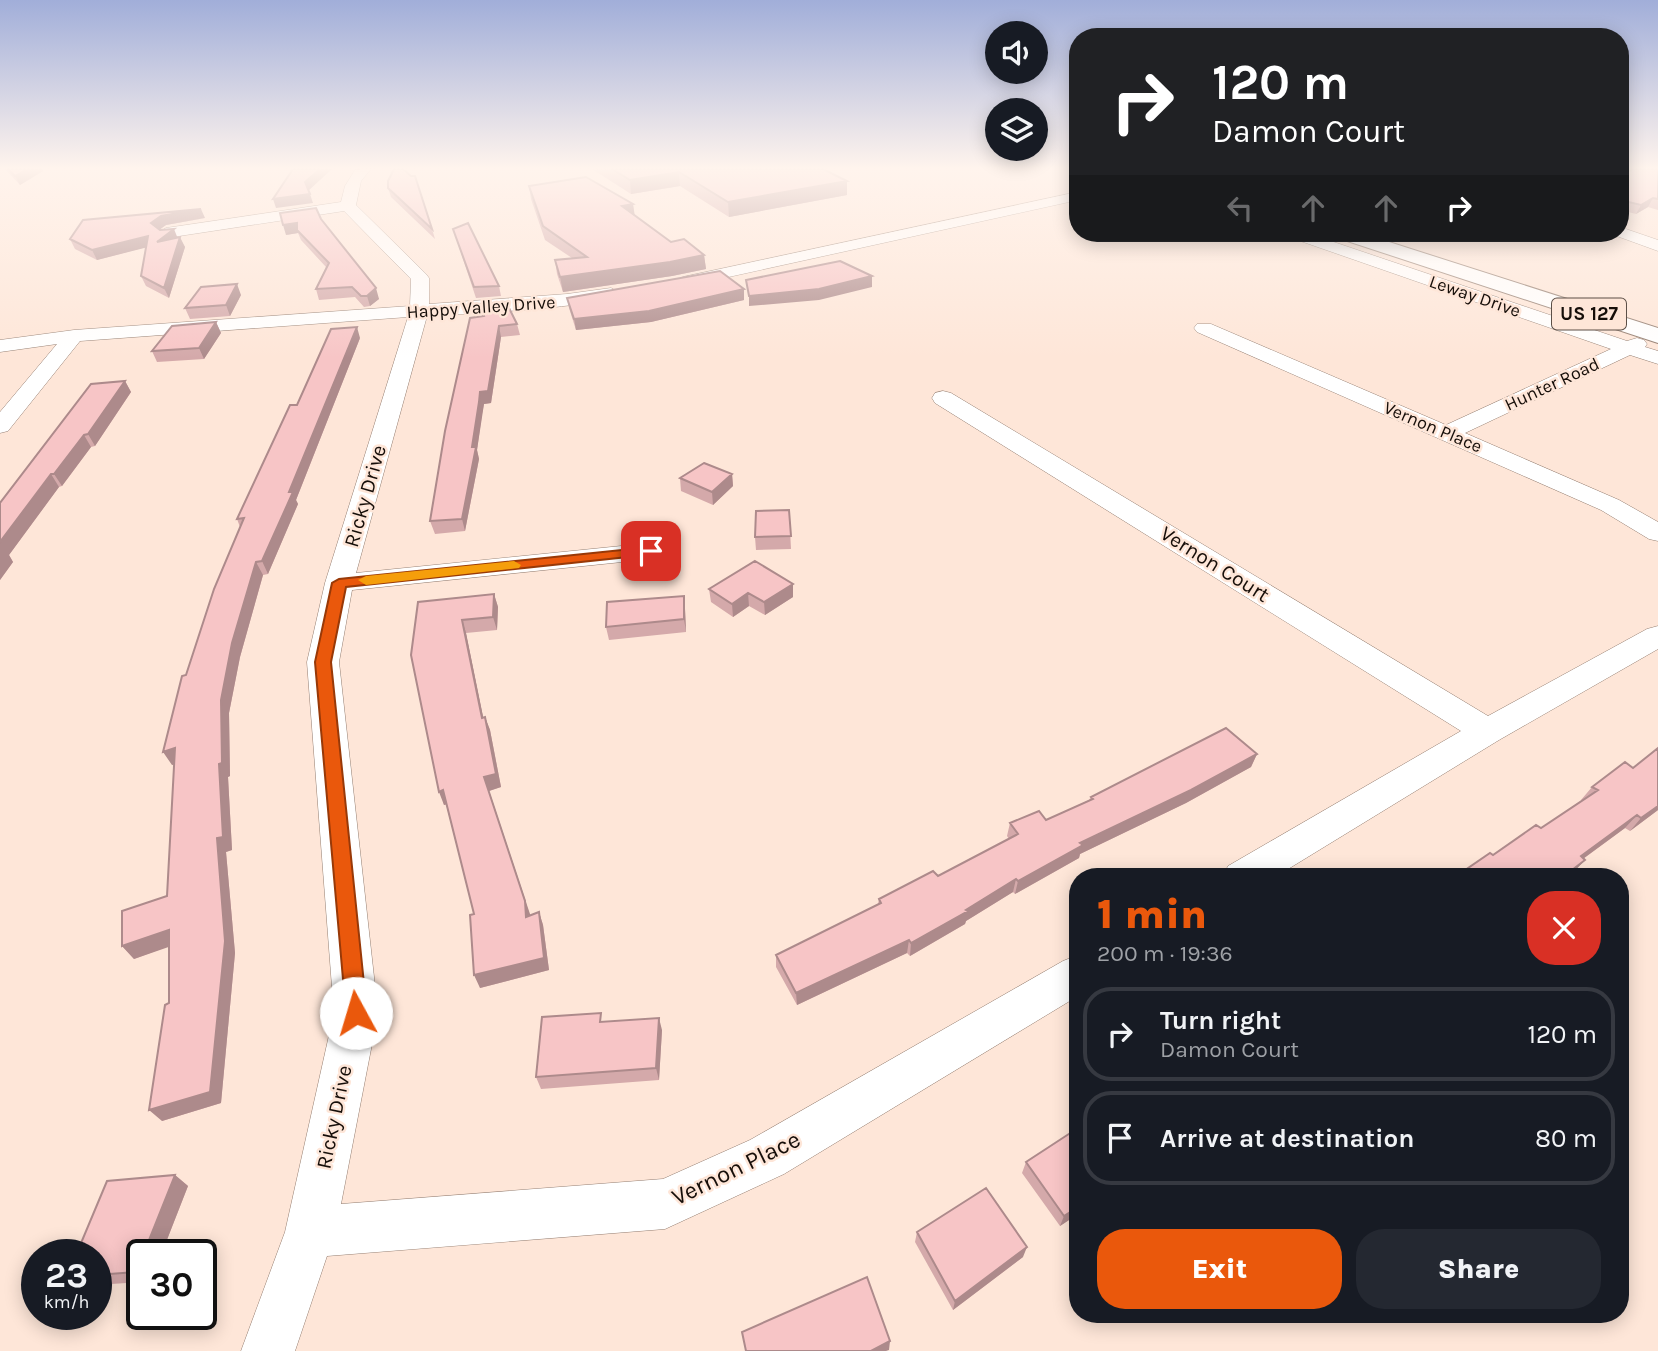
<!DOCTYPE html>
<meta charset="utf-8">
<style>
body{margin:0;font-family:Karla,sans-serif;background:#242831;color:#f1f3f6;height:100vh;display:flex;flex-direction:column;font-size:26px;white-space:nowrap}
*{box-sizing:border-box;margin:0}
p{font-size:23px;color:#9ea1a6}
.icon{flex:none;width:38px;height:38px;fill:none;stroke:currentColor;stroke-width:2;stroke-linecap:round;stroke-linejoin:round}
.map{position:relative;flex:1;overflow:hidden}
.details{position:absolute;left:1069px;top:868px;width:560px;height:455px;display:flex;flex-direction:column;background:#171b24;border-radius:28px;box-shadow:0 4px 18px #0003}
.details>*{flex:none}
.hud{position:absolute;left:1069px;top:28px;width:560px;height:214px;border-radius:28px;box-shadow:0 4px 18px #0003;background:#202124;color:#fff;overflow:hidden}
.buttons{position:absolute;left:985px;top:21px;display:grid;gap:14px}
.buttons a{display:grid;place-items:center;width:63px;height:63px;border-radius:50%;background:#171b24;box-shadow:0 4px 18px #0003;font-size:35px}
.speed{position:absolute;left:21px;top:1239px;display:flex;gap:14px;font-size:35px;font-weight:700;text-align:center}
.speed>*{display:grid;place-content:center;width:91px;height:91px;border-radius:50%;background:#171b24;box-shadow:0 4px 18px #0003;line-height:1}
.speed small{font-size:18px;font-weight:400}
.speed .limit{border:4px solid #111;border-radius:10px;background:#fff;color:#111}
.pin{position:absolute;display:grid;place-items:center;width:60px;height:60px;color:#fff;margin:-30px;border-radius:14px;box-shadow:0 4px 10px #0006}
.me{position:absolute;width:77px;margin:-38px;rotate:354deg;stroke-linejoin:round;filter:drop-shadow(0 0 5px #0008)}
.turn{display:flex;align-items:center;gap:24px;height:147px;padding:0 28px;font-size:32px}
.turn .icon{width:91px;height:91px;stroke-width:2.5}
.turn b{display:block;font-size:49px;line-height:60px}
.lanes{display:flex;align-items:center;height:66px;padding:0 28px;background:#0003;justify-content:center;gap:35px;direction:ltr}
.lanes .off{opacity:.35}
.round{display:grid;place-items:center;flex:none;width:74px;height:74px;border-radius:28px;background:#242831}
.overview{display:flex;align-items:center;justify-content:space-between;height:119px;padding:0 28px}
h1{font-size:42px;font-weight:800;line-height:52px;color:#ea580c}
.action{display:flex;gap:14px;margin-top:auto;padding:14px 28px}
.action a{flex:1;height:80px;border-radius:28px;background:#ea580c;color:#fff;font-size:28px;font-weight:800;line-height:80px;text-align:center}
.action a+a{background:#242831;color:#f1f3f6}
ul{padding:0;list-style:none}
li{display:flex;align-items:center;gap:21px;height:94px;margin:0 14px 10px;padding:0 14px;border:4px solid #363941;border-radius:28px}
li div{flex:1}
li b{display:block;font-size:26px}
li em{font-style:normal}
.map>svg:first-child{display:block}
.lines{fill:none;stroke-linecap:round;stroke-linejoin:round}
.minor-casing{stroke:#947e71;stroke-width:1}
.primary-casing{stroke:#947e71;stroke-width:2}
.minor{fill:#fff;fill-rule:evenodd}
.primary{fill:#fff;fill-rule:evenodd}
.wall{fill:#d4a9aa}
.shaded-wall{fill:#ad8a8b}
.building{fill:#f7c5c6;stroke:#ad8a8b;stroke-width:2}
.route{fill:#ea580c;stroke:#983908;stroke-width:2}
.slow{fill:#f59e0b}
.labels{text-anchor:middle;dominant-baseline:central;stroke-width:5;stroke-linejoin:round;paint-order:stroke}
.far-street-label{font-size:18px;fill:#160e09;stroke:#fee6d8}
.shield{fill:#fee6d8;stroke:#5c4f47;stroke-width:2}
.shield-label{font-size:19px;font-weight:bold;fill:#160e09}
.street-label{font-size:21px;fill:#160e09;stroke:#fee6d8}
.near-street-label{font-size:24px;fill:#160e09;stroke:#fee6d8}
</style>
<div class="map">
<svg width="1658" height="1351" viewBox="0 0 1658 1351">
<rect width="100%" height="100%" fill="#fee6d8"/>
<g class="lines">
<g class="minor-casing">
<path id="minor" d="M371,169l-10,12 -5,24 70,69 3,4v26l138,-10 44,-6 9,5c-12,15 -164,21 -193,23l-71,257 295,-30 10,2 4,6 -4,6 -10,2 -299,31 -13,72 39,351 -37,191 322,-25 87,-39 313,-179 15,-6v41l-294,178 -119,55 -338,27 -32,95h-54l44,-119 49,-219 -27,-351 18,-79 83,-266 -328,24 -72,90 -8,2v-21l57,-68 -57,8v-12l74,-10 336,-24 1,-27 -67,-68 -178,27 -8,-5 8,-5 175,-26 4,-16 10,-16z
M1078,192v8l-395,87 -9,-5 9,-5z
M1620,227l38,13v11l-44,-16 -2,-2h8z
M1284,233h23l320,108 10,-3 7,2 3,4 -2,3 13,4v13l-28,-9 -165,78 154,67 39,22v19l-9,-2 -48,-29 -404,-178 -3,-4 3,-4h14l235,101 165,-76 -325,-113z
M943,391l8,2 537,323 159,-87 11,-3v23l-159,91 -224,137h-52l5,-11 233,-135 -526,-328 -3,-5 3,-5z"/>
</g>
<g class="primary-casing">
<path id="primary" d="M1332,233h29l297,95v15l-323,-106z"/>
</g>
<use href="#minor" class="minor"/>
<use href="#primary" class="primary"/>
</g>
<path class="wall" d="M5,169h38v2l-23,14z
M592,169h231l24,26 -118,22 -49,-31 -49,8z
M1620,169l2,5 36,-5v41l-10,-3 -12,7 -16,-4z
M529,186l104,18 1,12 37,26 33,13 2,14 -34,7 -109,16 -6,-18 -2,-14 17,-2 -27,-18 -14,-41z
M388,188l44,41 3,10 -44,-42z
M205,218l-39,7 -7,5 19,7 7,10 -16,51 -23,-12 -5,-10 5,-29 -49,13 -22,-11 -5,-10z
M321,219l58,80 -9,7 -6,1 -9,-10 -36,3 -3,-11 10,-22 -25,-27 -3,-7 -12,2z
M453,229l46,57 2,10 -25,2z
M241,295l-11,21 -40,3 -5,-11z
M567,298l177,2 -93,22 -75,8 -7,-22z
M480,304l37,20 3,11 -19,2 -10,66 -7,1 -2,10 -5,36 2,9 -14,72 -30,3 -5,-13 53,-204z
M216,322l5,11 -17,26 -47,3 -5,-11z
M360,338l-64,162 2,4 -30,70 -5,1 -23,82 -11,56 1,63 -2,1 4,73 -6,2 9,101 -14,150 -59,18 7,-118v-57l-35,13 -12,-13 45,-50 7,-131h-2l14,-90 54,-148 -3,-8 60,-114z
M125,381l6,11 -36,54 -4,1 -29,39 -3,1 -50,68 4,7 -13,18v-77z
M732,474l1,12 -20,19 -32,-14 -1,-13z
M789,510l2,39 -35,1 -1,-13z
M709,589l84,8 -28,18 -16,-9 -16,11 -22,-15z
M494,594l4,13 -1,23 -31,3 17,84h2l5,13 11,57 -12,4 41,125 9,-4 4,13 6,45 -69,18 -6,-74 -28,-110 -2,1 -33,-150z
M684,596l1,13 1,23 -77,8 -3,-13z
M1658,748v62l-28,21 -5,-3 -42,31 -10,15 -4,3h-114l86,-49 41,-28h-1l11,-13 41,-19z
M1257,754l-6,13 -65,36 -106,51 -1,4 -64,36 -2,-2 -47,29 -1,3 -55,32 -3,-3 -110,52 -21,-38v-12l102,-51 1,-5 59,-23 71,-37 -2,-3 3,-13 36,-3 43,-20 2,-3z
M604,1022l58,8 -3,50 -118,9 -5,-12z
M1026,1162l52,52 -18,12 -38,-53z
M175,1175l13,11 -27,69h-19v27l-46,3v-30z
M917,1232l106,25 -70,53 -38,-68z"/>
<path class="shaded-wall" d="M27,169h16v2l-23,14 -5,-9z
M320,169h12l-24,22 -3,-9z
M679,172l1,14 -49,8 -1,-14z
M847,181v14l-118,22 -1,-15z
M310,194l3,9 -37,5 -3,-9z
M1653,198l-5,9 -12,7 5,-9z
M633,204l2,13 -13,-11z
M201,209l4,9 -39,7 -10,7 -5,-9 10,-7z
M297,223l1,10 -12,2 -3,-10z
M174,229l4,10 -21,3z
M148,236l4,10 -55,14 -5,-10z
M180,237l5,10 -16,51 -5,-10z
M704,255l2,14 -34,7 -109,16 -3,-15z
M872,276v11l-53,13 -70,6v-10z
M237,284l4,11 -11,21 -4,-11z
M376,288l3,11 -9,7 -3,-10z
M744,289v11l-93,22 -75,8 -2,-11z
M216,322l5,11 -17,26 -5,-11z
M499,326l2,11 -10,66 -7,1 -7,46 2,9 -14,72 -3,-12 18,-127z
M357,327l3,11 -64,162 2,4 -30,70 -6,-13 27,-69z
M125,381l6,11 -36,54 -7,-12z
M84,435l7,12 -29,39 -8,-12z
M51,474l8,13 -50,68 4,7 -13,18v-38z
M732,474l1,12 -20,19 -1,-13z
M256,562l7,13 -23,82 -11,56 1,63 -2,1 4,73 -6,2 9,101 -14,150 -59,18 -13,-11 68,-272 4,-138 11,-57z
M793,584v13l-28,18 -1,-13z
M748,593l1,13 -16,11 -1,-13z
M494,594l4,13 -1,23 -4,-13z
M684,596l1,13 1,23 -2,-13z
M462,620l4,13 20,98 -4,-13z
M485,717l5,13 11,57 -12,4 41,123v16l-4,-13 -42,-140z
M175,748l9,13 -12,4 -9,-13z
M1257,754l-6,13 -65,36 -106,51 -1,4 -64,36 3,-13 62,-38z
M443,790l5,14 -4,1 -5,-13z
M1658,806v4l-28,21 11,-13z
M1637,815l-12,13 -56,41 12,-13z
M1585,860l-16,17h-6z
M1016,879l-3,13 -47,29 -1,3 -55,32 1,-13z
M539,912l4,13 6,45 -69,18 -6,-13z
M169,930l11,13 -46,16 -12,-13z
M909,940l-2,13 -110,52 -1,-12z
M659,1018l3,12 -3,50 -3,-12z
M175,1175l13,11 -27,69h-18z
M1078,1207v7l-18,12 4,-10z
M1027,1247l-4,10 -70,53 2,-9z
M142,1258v18l-6,-4z
M890,1341l-1,9 -3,1h-15z"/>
<path class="building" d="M8,169h19l-12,7z
M293,169h27l-15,13 5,12 -37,5z
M394,169h9l8,7h4l17,53 -44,-41v-7z
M612,169h211l24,12 -119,21 -49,-30 -49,8z
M1620,169h3l-1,5 12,-5h24v30l-5,-1 -12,7 -21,-5z
M586,177l47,27 -11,2 49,36 13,-3 20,16 -34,7 -110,15 -5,-17 32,-3 -44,-31 -14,-40z
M316,208l5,11 55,69 -9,8h-6l-9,-9 -36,2 13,-26 -32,-33v-7l-14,2 -3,-12z
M201,209l-40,7 -10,7 9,7 14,-1 -17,13 23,-5 -16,51 -23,-12 7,-40 -56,14 -22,-11 13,-19z
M468,223l31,63 -25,1 -21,-58z
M840,261l32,15 -53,13 -70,7 -3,-16z
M720,271l24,18 -95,22 -75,8 -7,-21z
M237,284l-11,21 -41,3 16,-21z
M506,302l11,22 -18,2 -11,65 -8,1 -1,10 -7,45h4l-14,72 -32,2 15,-90 25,-113 14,-2 -4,-12z
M216,322l-17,26 -47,3 20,-25z
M357,327l-68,165h4l-31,69 -6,1 -24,81 -11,57 1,63 -3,1 4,73 -6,1 8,103 -15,151 -61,18 16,-105 4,-2v-73l-47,16v-35l45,-15 8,-148 -12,4 19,-76 4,-1 28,-86 30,-71 -7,1 53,-114h7l34,-76z
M125,381l-37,53 -4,1 -30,39h-3l-51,68v-39l91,-119z
M704,463l28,11 -20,18 -32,-14z
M789,510l2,26 -36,1 1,-26z
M755,561l38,23 -29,18 -16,-9 -16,11 -23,-15z
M494,594l-1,23 -31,3 20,98 3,-1 11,57 -12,3 41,124 1,16 13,-5 5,46 -70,17 -4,-60 4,-1 -31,-124 -4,2 -28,-137 7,-53z
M684,596v23l-78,8 1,-25z
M1226,728l31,26 -66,36 -111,53 3,2 -65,36 -2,-2 -50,31 2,1 -57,32 -2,-3 -113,53 -20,-38 105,-52 -2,-4 54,-28 5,5 80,-42 -8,-11 29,-12 7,9 47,-21 -2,-2z
M1658,748v58l-17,12 -4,-3 -56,41 4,4 -22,17h-108l35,-24 3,2 43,-30 5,3 57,-38 -6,-3 33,-25 8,6z
M601,1013l-1,9 59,-4 -3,50 -120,9 6,-60z
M1078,1128v79l-14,9 -38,-54z
M175,1175l-32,80h-1v3l-6,14 -40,3v-20h-20l31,-74z
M986,1188l41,59 -72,54 -38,-69z
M867,1277l23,64 -19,10h-125l-4,-19z"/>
<linearGradient id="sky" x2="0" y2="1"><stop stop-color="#a1aed9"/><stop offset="0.47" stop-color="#fff4ed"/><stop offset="1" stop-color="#fff4ed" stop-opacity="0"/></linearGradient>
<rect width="1658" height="358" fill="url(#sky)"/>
<path class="route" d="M651,547l7,4 -2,3 -310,33 -15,75 36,351 -3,8 -8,3 -7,-3 -3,-8 -31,-351 17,-79 7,-4z"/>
<path class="slow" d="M514,561l7,4 -2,3 -153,17 -8,-5 8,-4z"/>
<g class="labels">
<g class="far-street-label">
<text transform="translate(1475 296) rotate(19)">Leway Drive</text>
<text transform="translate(481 307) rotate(-4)">Happy Valley Drive</text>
<text transform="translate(1552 384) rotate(-25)">Hunter Road</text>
<text transform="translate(1433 427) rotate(23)">Vernon Place</text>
</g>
<rect class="shield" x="1552" y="298.5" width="74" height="31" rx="5"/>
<g class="shield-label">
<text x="1589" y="314">US 127</text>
</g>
<g class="street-label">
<text transform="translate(365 496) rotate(-74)">Ricky Drive</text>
<text transform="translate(1215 564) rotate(32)">Vernon Court</text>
<text transform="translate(334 1117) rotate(-78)">Ricky Drive</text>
</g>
<g class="near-street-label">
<text transform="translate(736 1168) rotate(-26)">Vernon Place</text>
</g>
</g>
</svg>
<div class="buttons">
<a><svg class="icon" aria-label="sound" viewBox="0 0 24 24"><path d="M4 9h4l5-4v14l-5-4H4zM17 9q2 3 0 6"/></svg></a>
<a><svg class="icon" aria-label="layers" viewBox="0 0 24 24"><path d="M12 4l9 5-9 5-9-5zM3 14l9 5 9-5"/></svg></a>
</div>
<div class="speed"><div>23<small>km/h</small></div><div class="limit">30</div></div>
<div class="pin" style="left:651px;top:551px;background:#d93025"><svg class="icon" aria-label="arrive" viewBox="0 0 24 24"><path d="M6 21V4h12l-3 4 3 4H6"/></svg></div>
<svg class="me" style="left:356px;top:1013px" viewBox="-20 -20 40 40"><circle r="19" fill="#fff"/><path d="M0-13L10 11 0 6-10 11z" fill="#ea580c"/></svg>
<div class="hud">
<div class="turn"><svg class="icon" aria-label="right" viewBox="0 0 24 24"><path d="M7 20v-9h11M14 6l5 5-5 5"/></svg><div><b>120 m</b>Damon Court</div></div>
<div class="lanes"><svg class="icon off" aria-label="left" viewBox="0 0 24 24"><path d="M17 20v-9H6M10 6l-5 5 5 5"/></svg><svg class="icon off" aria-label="ahead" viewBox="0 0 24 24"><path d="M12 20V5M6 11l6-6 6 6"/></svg><svg class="icon off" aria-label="ahead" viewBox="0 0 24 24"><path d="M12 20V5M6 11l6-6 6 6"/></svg><svg class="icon" aria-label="right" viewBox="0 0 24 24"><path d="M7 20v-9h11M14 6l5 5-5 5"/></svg></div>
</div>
<section class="details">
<div class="overview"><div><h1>1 min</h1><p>200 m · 19:36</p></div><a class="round" style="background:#d93025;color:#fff"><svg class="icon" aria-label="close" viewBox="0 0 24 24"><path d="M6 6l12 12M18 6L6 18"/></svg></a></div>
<ul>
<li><svg class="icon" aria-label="right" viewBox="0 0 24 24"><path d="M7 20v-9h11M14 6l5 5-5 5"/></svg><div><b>Turn right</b><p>Damon Court</p></div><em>120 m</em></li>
<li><svg class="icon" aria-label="arrive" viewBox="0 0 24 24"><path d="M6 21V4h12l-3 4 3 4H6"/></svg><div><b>Arrive at destination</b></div><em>80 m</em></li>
</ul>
<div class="action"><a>Exit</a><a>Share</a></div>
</section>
</div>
